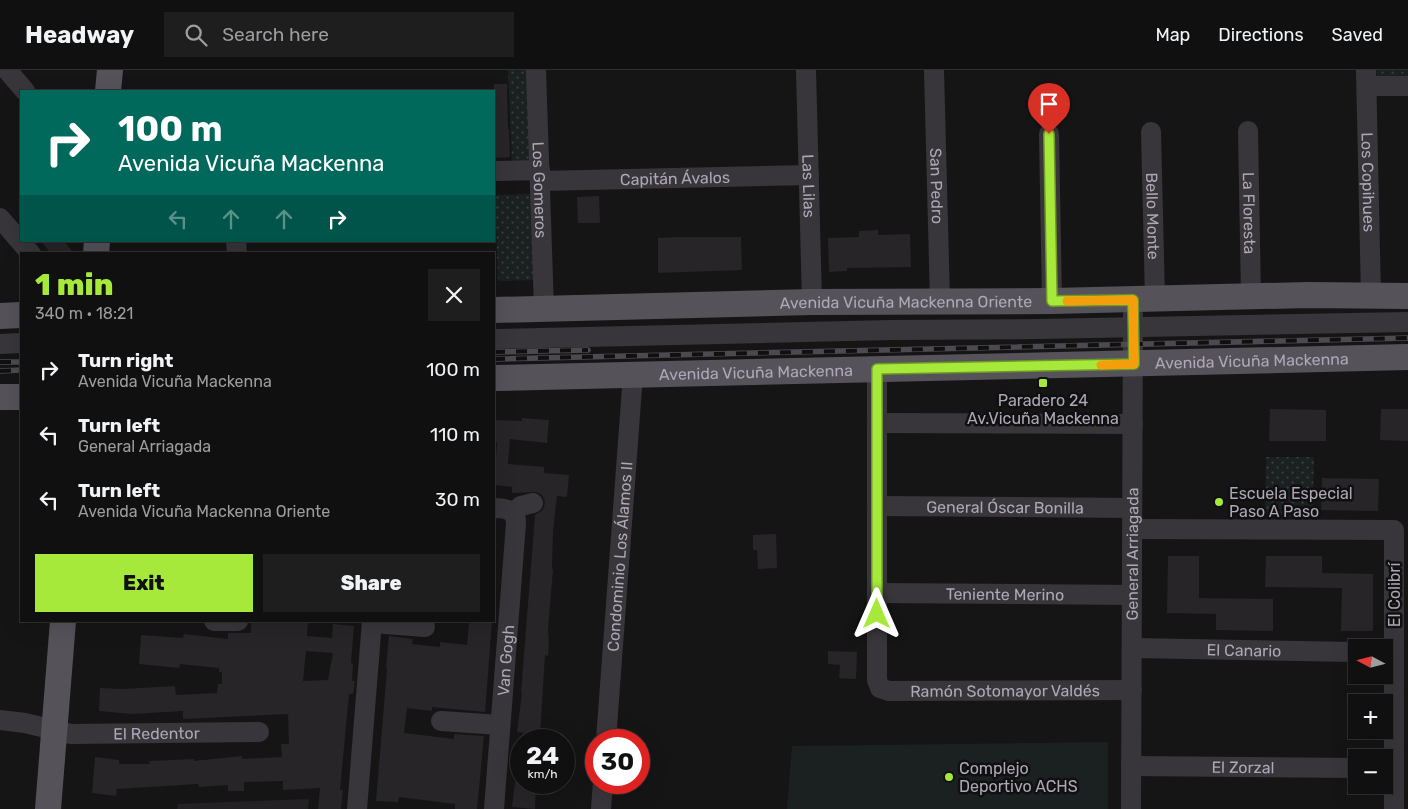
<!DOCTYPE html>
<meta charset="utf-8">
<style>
body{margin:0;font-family:Rubik,sans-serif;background:#1e1e1e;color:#f1f3f6;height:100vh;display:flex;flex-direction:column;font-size:19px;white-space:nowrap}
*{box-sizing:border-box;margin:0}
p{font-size:16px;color:#9c9d9f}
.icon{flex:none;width:28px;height:28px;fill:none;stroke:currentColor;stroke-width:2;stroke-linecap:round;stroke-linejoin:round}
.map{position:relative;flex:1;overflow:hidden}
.details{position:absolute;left:20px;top:182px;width:475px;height:370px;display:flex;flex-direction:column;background:#101010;border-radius:0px;box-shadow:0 5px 20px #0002,0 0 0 1px #303030}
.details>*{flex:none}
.top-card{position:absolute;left:20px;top:20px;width:475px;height:152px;border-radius:0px;box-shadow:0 5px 20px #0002,0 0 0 1px #303030;background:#00695c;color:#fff;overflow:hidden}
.needle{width:32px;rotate:277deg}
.tools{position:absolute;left:1348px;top:569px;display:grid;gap:10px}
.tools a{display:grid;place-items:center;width:45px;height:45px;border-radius:0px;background:#101010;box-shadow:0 5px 20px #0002,0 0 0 1px #303030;font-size:25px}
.speed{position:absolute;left:510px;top:659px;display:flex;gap:10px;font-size:25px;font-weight:700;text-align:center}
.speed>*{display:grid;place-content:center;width:65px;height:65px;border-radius:50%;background:#101010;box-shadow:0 5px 20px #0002,0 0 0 1px #303030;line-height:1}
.speed small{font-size:12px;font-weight:400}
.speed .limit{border:8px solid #d22;background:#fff;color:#111}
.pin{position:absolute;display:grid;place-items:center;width:42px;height:42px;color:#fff;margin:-51px -21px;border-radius:50% 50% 50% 0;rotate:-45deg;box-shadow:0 0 5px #0007}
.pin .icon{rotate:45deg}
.me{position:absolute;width:55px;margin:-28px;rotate:0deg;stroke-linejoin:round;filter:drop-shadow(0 0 4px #0008)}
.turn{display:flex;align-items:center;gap:18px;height:105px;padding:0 15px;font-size:22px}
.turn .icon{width:65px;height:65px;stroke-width:2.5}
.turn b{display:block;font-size:35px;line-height:42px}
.lanes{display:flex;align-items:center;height:48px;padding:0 15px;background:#0003;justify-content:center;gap:25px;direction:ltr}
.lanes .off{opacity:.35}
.round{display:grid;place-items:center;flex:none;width:52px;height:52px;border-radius:0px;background:#1e1e1e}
.head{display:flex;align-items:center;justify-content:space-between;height:85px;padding:0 15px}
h1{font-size:30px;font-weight:800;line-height:38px;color:#a7e93a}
.primary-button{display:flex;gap:10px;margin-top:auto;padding:10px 15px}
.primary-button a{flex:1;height:58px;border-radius:0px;background:#a7e93a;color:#111;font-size:20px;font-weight:800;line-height:58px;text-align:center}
.primary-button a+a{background:#1e1e1e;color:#f1f3f6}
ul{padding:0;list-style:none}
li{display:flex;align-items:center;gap:15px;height:65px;padding:0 15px}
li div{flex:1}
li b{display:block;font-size:19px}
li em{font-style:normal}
header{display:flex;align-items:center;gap:30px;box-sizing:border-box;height:70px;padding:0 25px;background:#101010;border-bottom:1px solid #303030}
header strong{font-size:24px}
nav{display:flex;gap:28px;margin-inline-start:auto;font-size:18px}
.search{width:350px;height:45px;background:#1e1e1e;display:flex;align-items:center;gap:12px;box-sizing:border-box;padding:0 18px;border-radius:0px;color:#9c9d9f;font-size:19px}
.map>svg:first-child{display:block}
.built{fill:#232123}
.grass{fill:url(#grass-dots)}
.pitch{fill:#1b2120}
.building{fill:#272527;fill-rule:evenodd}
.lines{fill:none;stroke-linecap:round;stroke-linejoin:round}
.minor{stroke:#39363b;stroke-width:20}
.major{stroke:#56525a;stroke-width:26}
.rail-casing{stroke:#4c4950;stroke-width:5.5}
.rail{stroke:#111011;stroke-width:4;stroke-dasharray:11;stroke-linecap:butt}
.route-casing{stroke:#6d9726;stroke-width:12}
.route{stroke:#a7e93a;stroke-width:9}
.slow{stroke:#f59e0b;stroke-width:9}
.poi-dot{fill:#a7e93a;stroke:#111011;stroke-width:2}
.labels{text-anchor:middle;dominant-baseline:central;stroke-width:5;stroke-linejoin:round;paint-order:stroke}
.street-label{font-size:16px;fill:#ada7b6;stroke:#111011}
.poi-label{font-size:16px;fill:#ada7b6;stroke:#111011;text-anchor:start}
</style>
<header>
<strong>Headway</strong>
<div class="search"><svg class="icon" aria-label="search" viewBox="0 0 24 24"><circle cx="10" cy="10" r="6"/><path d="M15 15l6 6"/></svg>Search here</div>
<nav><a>Map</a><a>Directions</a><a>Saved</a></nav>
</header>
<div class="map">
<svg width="1408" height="739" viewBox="0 0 1408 739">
<defs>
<pattern id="grass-dots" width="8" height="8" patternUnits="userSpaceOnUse" patternTransform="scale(1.25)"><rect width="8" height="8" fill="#1b2120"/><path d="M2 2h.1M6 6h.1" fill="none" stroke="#393e3e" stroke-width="1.8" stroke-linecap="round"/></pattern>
</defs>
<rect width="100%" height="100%" fill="#161516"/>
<path class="built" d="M309,729l-1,10h-131l1,-5z"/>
<path class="grass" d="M508,0h20l5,94 -21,1z
M1376,0h32v11h-31z
M533,124l2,86 -37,1 -3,-86z
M1266,387h48l-1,60 -48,-1z"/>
<path class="pitch" d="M1108,672v67h-321l5,-63z"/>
<path class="building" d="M494,14h13l1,45h1l1,28 -16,1z
M599,126l1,27h-22l-1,-26z
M878,160v5l32,-1 1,33 -64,1v3l-18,1 -1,-34 31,-1v-6z
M677,167h64l1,33 -84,3v-35z
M41,171h23l10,13h-23z
M1270,339l56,1v31h-57z
M1381,339h27v32l-28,-1z
M522,348l27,2 -2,23 -37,-4 -2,25 36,3v6l25,2 -2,22 -10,-1 -4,35 -1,38h1l-5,61 1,13 -1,13 -3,-1 -5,80 -23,-3 5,-39h-1l14,-178 7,-4 2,-4 1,-6 -3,-6 -5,-3 -25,1v-6l-18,-2 3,-42h-3v-23l28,1z
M1322,408l57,1 -1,32 -57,-1z
M776,464l1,34 -19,1 -1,-19h-4v-15z
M1168,486h31v42l74,1v32l-57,-1v-16l-49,-1z
M1266,486h56v17l51,1v57h-32l1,-43 -77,-1z
M251,551h57l-1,15 25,2 1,-14 21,2 -3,37 2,1 -1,17h3l-2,13h-4l-9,96h3l-2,19h-23l2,-21 -37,2v-9l-39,1v9h-16v-6l-29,2 -1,-3 -81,5 -1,7 -24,-3 3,-36 24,3v4h31l-1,-3 45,-2v2l48,-5v3l40,-2 -1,-13h8l-1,-30 -105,5v-8l-51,3 -33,-3 1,-23 23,1 52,-3 1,9 41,-2 1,-9h4v-12h-3v-4l-39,-4 -1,4 -40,-4 2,-29 42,3 1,-4 44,5v-6h23zM306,581l27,2 -5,27 -25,1z
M469,551h23l-7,91 -53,-5v4l-25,-3 -3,25 50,6v-5l30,2 -7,73h-22v-5l-56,-7 -1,5 -22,-1 11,-132 -1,-1 3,-32 24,3 -1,5 28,3v-5l27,3z
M828,581l29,1 -1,27 -17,-1 1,-13 -12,-1z
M515,712h21l-1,27 -23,-2z"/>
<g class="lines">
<g class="minor">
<path d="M7,0l18,21"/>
<path id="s1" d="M536,0l8,239"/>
<path id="s2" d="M806,0l6,232"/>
<path id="s3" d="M934,0l6,231"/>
<path id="s4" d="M1366,0l5,226"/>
<path d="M1367,16h41"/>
<path id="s5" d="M1248,61l3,165"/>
<path id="s6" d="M1151,62l4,167"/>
<path d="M1049,64l3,167"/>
<path d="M494,101l46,-1"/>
<path id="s7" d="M540,111l269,-6"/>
<path d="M0,148l31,36"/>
<path d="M236,171l1,13"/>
<path d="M494,269l398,-9 147,-1 369,-7"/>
<path d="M0,274l21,-1"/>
<path id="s8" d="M877,299v311l3,8 9,3 243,-1"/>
<path d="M877,353l256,1"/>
<path id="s9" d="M877,436l255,2"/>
<path d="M513,443l8,-7 12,-3"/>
<path d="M1132,459l262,1v279"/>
<path id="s10" d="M877,523l255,2"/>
<path d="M214,551h24"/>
<path d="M372,553l53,4"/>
<path id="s11" d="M1132,578l224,4"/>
<path id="s12" d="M0,650l25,3 46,11 188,-2"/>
<path d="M441,651l59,4"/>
<path id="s13" d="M606,670l27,-366"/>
<path id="s14" d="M1131,696l225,2"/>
<path d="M357,739l15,-188"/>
<path id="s15" d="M494,739l22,-286c0,-13 -10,-15 -22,-15"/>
<path d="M601,739l2,-27"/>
<path id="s16" d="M1131,739l2,-495"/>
</g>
<g class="major">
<path d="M108,21l2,-21"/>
<path d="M96,184l1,-13"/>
<path id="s17" d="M494,240l318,-8 240,-1 256,-6 100,1"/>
<path d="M0,246l21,-1"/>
<path id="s18" d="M494,308l914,-21"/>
<path d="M0,327h21"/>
<path d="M48,739l15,-188"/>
</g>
<g class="rail-casing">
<path id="rail" d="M494,282l94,-2
M494,289l914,-21
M0,292h21
M0,301l21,-1"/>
</g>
<use href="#rail" class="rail"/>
</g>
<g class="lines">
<g class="route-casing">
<path id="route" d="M877,544v-245l257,-5 -1,-64 -81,1 -3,-167"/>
</g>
<use href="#route" class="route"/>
<path class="slow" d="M1067,231l66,-1 1,64 -33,1"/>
</g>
<g class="poi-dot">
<rect x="1038" y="308" width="10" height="10" rx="2.5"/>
<circle cx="1219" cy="432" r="5"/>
<circle cx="949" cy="707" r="5"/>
</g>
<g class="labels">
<g class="street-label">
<text stroke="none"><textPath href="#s7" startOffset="135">Capitán Ávalos</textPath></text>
<text stroke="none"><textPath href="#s4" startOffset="112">Los Copihues</textPath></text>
<text stroke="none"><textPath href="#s2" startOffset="116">Las Lilas</textPath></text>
<text stroke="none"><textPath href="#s3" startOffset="116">San Pedro</textPath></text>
<text stroke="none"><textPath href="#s1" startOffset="120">Los Gomeros</textPath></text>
<text stroke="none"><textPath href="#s5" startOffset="82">La Floresta</textPath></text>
<text stroke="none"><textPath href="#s6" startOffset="84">Bello Monte</textPath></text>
<text stroke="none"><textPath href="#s17" startOffset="412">Avenida Vicuña Mackenna Oriente</textPath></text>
<text stroke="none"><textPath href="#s18" startOffset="758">Avenida Vicuña Mackenna</textPath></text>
<text stroke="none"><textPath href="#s18" startOffset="262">Avenida Vicuña Mackenna</textPath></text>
<text stroke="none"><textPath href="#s9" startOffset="128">General Óscar Bonilla</textPath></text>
<text stroke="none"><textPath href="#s16" startOffset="255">General Arriagada</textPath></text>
<text stroke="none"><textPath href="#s13" startOffset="184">Condominio Los Álamos II</textPath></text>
<text stroke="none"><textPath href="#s10" startOffset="128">Teniente Merino</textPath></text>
<text transform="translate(1394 525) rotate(-90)">El Colibrí</text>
<text stroke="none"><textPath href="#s11" startOffset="112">El Canario</textPath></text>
<text stroke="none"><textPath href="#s15" startOffset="149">Van Gogh</textPath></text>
<text stroke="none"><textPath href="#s8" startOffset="445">Ramón Sotomayor Valdés</textPath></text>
<text stroke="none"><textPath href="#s12" startOffset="158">El Redentor</textPath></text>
<text stroke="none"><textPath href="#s14" startOffset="112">El Zorzal</textPath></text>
</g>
<g class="poi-label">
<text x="1043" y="330" text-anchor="middle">Paradero 24<tspan x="1043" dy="18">Av.Vicuña Mackenna</tspan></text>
<text x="1229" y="423">Escuela Especial<tspan x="1229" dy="18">Paso A Paso</tspan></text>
<text x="959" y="698">Complejo<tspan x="959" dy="18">Deportivo ACHS</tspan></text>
</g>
</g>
</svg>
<div class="tools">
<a><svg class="needle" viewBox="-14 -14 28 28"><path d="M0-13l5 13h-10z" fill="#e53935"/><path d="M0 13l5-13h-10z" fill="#9c9d9f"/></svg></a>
<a>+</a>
<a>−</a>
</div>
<div class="speed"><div>24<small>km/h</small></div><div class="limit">30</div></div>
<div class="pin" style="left:1049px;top:64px;background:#d93025"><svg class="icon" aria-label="arrive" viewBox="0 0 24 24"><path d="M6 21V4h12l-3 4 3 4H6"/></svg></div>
<svg class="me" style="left:877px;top:544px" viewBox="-20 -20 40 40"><path d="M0-17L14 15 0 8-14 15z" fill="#a7e93a" stroke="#fff" stroke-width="4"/></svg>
<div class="top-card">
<div class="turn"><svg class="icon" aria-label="right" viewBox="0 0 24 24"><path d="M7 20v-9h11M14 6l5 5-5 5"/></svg><div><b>100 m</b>Avenida Vicuña Mackenna</div></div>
<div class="lanes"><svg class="icon off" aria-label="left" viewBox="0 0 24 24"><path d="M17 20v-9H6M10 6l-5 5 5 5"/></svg><svg class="icon off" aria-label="ahead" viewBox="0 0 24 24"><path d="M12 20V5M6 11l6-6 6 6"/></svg><svg class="icon off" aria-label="ahead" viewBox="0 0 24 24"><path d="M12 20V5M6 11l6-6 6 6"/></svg><svg class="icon" aria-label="right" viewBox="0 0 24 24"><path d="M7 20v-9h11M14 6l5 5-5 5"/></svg></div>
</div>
<section class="details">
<div class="head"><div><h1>1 min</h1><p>340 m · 18:21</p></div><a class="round"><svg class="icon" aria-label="close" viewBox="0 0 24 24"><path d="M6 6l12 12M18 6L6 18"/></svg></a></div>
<ul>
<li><svg class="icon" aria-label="right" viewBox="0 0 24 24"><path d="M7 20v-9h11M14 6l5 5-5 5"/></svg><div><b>Turn right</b><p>Avenida Vicuña Mackenna</p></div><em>100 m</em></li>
<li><svg class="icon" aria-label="left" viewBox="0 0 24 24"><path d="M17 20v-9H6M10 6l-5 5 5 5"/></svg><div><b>Turn left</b><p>General Arriagada</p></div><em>110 m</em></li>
<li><svg class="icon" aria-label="left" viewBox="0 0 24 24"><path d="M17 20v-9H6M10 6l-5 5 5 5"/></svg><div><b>Turn left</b><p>Avenida Vicuña Mackenna Oriente</p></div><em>30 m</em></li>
</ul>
<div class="primary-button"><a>Exit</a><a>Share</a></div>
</section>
</div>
